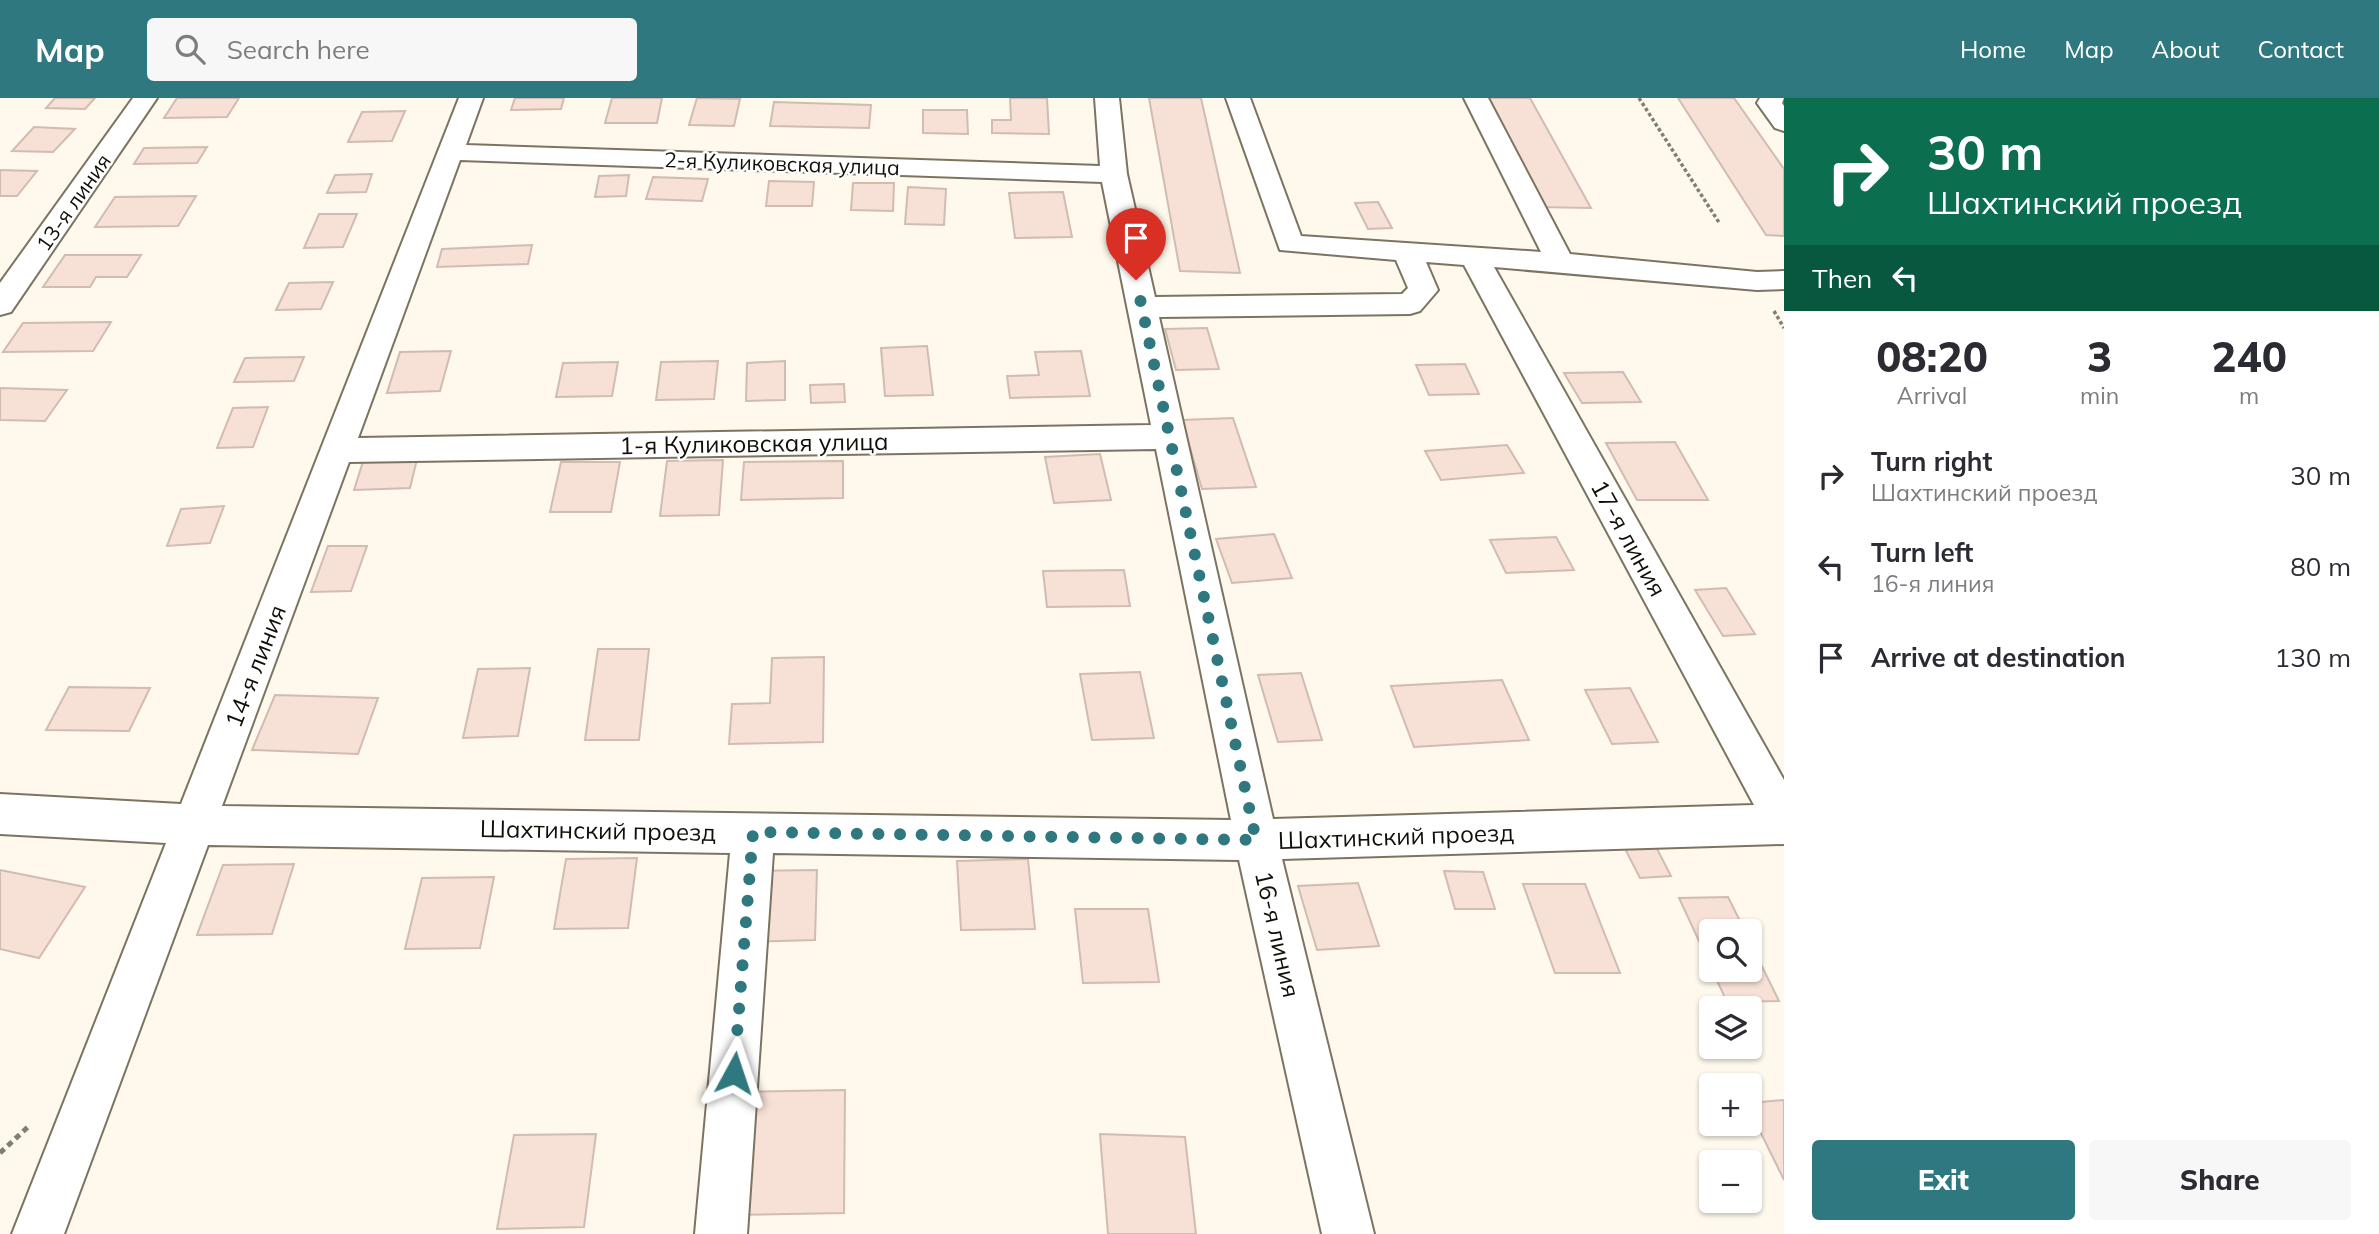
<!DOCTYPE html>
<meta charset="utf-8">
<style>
body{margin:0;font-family:Mulish,sans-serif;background:#f7f7f7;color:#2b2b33;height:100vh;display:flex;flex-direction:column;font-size:26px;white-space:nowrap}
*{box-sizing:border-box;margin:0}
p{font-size:23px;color:#7c7c81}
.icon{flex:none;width:38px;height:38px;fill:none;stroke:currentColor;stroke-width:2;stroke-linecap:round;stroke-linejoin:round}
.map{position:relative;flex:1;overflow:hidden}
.drawer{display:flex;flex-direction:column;background:#fff;width:595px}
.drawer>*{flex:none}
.top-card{background:#0b6e4f;color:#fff;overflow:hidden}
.controls{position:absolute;left:1699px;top:821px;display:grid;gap:14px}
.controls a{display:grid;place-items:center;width:63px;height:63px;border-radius:7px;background:#fff;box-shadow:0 2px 5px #0004;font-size:35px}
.pin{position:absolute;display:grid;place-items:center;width:60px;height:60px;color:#fff;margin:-72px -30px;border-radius:50% 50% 50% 0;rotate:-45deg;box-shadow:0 0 7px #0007}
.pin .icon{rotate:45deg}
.me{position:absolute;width:77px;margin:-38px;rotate:5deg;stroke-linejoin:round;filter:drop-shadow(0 0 5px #0008)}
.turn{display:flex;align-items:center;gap:24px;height:147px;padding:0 28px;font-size:32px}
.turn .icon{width:91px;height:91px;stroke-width:2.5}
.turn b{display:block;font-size:49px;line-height:60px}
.then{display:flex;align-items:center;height:66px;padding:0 28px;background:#0003;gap:14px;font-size:26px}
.eta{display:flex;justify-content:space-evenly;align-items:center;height:119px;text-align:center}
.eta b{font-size:42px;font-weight:800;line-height:49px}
.primary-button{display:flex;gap:14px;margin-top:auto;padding:14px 28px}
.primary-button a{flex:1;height:80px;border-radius:7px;background:#2f787f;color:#fff;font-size:28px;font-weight:800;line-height:80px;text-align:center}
.primary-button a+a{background:#f7f7f7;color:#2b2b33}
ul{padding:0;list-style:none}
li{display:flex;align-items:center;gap:21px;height:91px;padding:0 28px}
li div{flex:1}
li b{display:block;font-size:26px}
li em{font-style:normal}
header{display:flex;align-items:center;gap:42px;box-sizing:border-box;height:98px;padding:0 35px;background:#2f787f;color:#fff}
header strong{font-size:33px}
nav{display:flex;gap:38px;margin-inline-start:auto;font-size:24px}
.search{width:490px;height:63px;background:#f7f7f7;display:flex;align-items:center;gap:18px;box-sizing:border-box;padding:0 24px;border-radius:7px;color:#7c7c81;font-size:26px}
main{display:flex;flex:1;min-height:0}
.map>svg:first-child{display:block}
.building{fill:#f7e0d5;stroke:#d1bcb1;stroke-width:2}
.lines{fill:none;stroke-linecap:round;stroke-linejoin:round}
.minor-casing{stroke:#7c7461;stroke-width:4}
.path-far1{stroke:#817e74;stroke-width:3.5;stroke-dasharray:3.5 2.5;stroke-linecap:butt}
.path{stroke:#817e74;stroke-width:5;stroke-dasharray:6 4.5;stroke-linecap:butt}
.minor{fill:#fff;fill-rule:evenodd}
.route{stroke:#2f787f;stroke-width:12;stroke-dasharray:0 21.6}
.labels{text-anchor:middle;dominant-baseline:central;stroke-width:5;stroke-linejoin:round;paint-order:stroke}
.far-street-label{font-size:21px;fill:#110f08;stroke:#fff}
.street-label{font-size:24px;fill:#110f08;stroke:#fff}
</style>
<header>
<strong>Map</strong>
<div class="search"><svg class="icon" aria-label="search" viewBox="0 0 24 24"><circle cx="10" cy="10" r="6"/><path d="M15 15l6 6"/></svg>Search here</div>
<nav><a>Home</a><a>Map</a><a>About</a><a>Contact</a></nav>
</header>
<main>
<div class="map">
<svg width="1784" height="1136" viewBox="0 0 1784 1136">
<rect width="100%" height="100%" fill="#fef9ec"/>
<path class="building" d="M55,0h40l-10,11 -39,-1z
M177,0h62l-12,19 -63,1z
M515,0h49l-3,11 -50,1z
M612,0h50l-5,25h-52z
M697,0l43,1 -6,27 -45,-1z
M1010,0h37l2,36 -57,-1v-13h19z
M1149,0h52l39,175 -60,-2z
M1481,0h49l61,110 -55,-1z
M1678,0h56l50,71v67l-18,-1z
M774,4l97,3 -2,23 -99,-2z
M923,12h44l1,24 -45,-1z
M405,13l-13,30 -44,1 14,-30z
M34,29l41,2 -22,23 -41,-1z
M207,49l-10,16 -63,1 10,-16z
M0,72l37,1 -20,25h-17z
M372,76l-6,18 -39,1 8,-18z
M629,77l-3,21 -31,1 4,-21z
M653,79l55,2 -6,22 -56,-2z
M769,83l45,1 -2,24h-46z
M853,85h41l-1,28 -42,-1z
M908,89l38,2 -2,36 -39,-1z
M1063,94l9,45 -57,1 -6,-45z
M196,98l-18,30 -83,1 20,-30z
M1378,104l14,26 -24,1 -13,-26z
M319,116h38l-14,33 -39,1z
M532,147l-4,19 -91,3 5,-18z
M65,157h76l-14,22h-31l-6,10h-47z
M333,184l-12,27 -45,1 13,-27z
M111,224l-18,29 -90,1 20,-29z
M1207,230l12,41 -43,1 -11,-41z
M927,248l6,49 -48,1 -4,-48z
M451,253l-11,40 -53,2 13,-41z
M1081,253l9,45 -80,2 -3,-22 32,-1 -4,-23z
M304,259l-10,24 -60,1 11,-24z
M718,263l-4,38 -58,1 5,-38z
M785,263v39l-39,1 1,-38z
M618,264l-6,34 -56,1 7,-34z
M1465,266l14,30 -50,1 -13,-30z
M1623,274l18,30 -59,1 -18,-30z
M844,286l1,18 -34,1 -1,-18z
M0,290l67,2 -22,31 -45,-1z
M268,309l-15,40 -36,1 16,-40z
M1233,320l23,69 -54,2 -20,-69z
M1675,344l33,58h-71l-31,-57z
M1507,347l17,28 -83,7 -16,-29z
M420,349l-10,41 -56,2 13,-41z
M1100,356l11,46 -57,3 -9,-46z
M723,362l-4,55 -59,1 7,-55z
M843,363v37l-102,2 3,-38z
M561,364h59l-9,50h-61z
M224,408l-14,37 -43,3 14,-37z
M1274,436l18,44 -60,5 -16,-44z
M1556,439l18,33 -68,3 -16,-33z
M328,448h39l-16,45 -40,1z
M1124,472l6,36 -83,1 -4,-36z
M1726,490l29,46 -32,2 -28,-46z
M598,551h51l-10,91h-54z
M824,559l-1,85 -94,2 3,-40 38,-1 2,-45z
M530,570l-12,68 -55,2 15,-69z
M1140,574l14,66 -62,2 -12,-66z
M1301,575l21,67 -44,2 -20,-67z
M1502,582l27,60 -115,7 -23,-61z
M69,589l81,1 -21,43 -83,-1z
M1630,590l28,54 -46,2 -27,-54z
M275,597l103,3 -20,56 -106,-4z
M1654,745l17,33 -31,2 -17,-33z
M637,760l-9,70 -74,1 12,-70z
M1028,761l7,70 -74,1 -4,-69z
M294,766l-22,70 -75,1 26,-70z
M0,772l85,17 -46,71 -39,-9z
M817,772l-2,70 -75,2 5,-71z
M1444,773l39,1 12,37h-40z
M494,779l-14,71 -75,1 17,-71z
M1358,785l21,63 -62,4 -19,-64z
M1523,786h62l35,89h-65z
M1728,799l17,34h-33v38l-33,-71z
M1075,811h73l11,73 -76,1z
M1750,844l29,59 -52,1 -15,-32h38z
M845,992l-1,123 -115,2 7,-123z
M1784,1002v80l-34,-69v-8z
M596,1036l-12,93 -87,2 17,-94z
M1100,1036l85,3 11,97h-88z"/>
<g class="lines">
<g class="minor-casing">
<path id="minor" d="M133,0h24l-146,214 -11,3v-32z
M459,0h24l-17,47 634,21 -5,-68h24l8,76 28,123 247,-3 6,-6 -12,-28 -116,-10 -54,-152h24l51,138 240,16 -77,-154h24l82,156 187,18 27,-1v18l-27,1 -263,-23 290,513v64l-502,15 92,375h-52l-83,-374 -466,-7 -26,381h-52l35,-381 -522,-8 -144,389h-52l154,-391 -166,-9v-40l181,10zM460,62l642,22 49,243 -793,13zM1426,164l38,3 290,540 -481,14 -114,-502 251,-3 10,-3 18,-21zM1156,351l75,371 -1009,-14 127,-344z
M1760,0h24l-2,5 2,3v25l-9,-3 -18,-25z"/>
</g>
<path class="path-far1" d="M1639,0l81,126
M1774,213l10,17"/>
<path class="path" d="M0,1055l30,-28"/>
<use href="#minor" class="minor"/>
</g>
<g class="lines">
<path class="route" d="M734,975l19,-241 503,8 -120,-560"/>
</g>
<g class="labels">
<g class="far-street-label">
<text transform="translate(782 65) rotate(2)">2-я Куликовская улица</text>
<text transform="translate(73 104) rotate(-55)">13-я линия</text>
</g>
<g class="street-label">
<text transform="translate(754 345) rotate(-1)">1-я Куликовская улица</text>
<text transform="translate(1629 440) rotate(61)">17-я линия</text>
<text transform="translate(255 568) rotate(-69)">14-я линия</text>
<text transform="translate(598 732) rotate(1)">Шахтинский проезд</text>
<text transform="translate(1396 738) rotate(-2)">Шахтинский проезд</text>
<text transform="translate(1278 836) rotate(77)">16-я линия</text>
</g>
</g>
</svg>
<div class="controls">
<a><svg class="icon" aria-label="search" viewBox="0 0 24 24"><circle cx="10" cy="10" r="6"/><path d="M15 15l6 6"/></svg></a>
<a><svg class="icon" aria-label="layers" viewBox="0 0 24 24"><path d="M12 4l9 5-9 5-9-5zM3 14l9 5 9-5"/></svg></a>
<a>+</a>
<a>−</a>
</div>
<div class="pin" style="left:1136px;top:182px;background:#d93025"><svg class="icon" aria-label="arrive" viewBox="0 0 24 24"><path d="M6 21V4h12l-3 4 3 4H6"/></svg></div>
<svg class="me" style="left:734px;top:975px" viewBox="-20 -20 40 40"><path d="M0-17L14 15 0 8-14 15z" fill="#2f787f" stroke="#fff" stroke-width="4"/></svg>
</div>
<section class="drawer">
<div class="top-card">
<div class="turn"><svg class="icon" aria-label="right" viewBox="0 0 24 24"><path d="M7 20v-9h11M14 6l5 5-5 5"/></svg><div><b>30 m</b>Шахтинский проезд</div></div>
<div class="then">Then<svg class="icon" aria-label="left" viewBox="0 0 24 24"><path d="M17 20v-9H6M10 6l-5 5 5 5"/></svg></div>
</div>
<div class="eta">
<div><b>08:20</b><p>Arrival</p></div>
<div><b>3</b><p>min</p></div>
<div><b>240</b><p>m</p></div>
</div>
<ul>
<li><svg class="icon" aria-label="right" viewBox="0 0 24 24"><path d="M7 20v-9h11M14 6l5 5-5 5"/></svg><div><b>Turn right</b><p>Шахтинский проезд</p></div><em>30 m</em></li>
<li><svg class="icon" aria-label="left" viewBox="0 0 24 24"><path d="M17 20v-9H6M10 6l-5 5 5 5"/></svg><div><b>Turn left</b><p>16-я линия</p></div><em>80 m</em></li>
<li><svg class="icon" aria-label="arrive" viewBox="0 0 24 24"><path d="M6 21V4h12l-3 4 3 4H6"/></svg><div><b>Arrive at destination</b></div><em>130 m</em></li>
</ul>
<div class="primary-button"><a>Exit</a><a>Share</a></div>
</section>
</main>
